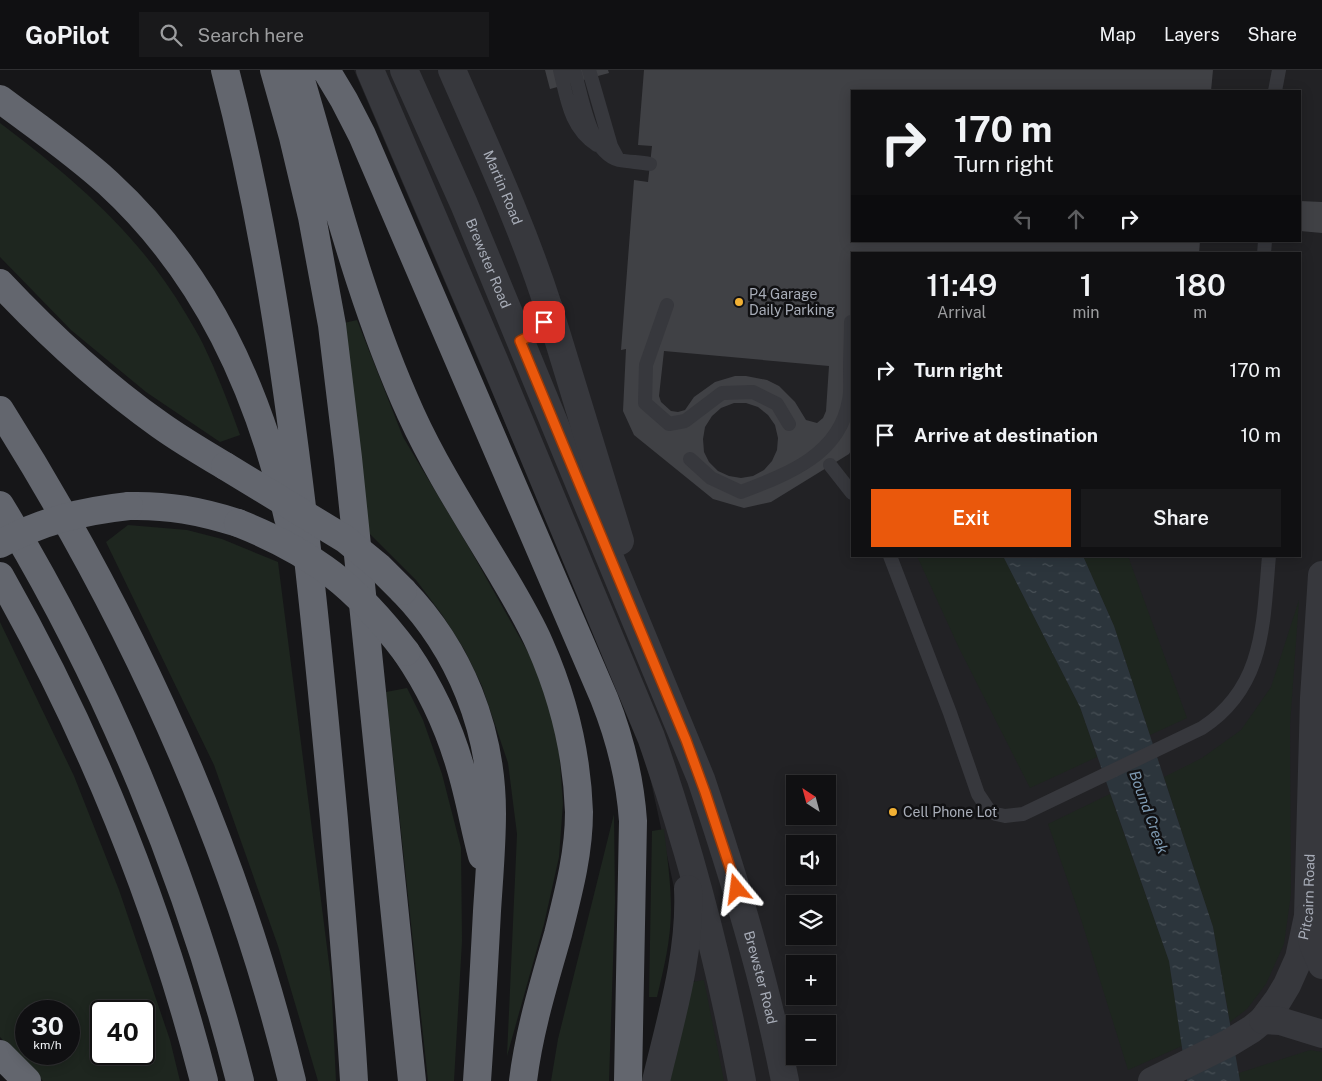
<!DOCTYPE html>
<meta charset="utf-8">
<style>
body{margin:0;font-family:"Public Sans",sans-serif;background:#19191b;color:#f1f3f6;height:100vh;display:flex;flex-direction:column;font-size:19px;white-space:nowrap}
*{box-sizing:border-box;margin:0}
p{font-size:16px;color:#9c9d9f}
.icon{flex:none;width:28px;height:28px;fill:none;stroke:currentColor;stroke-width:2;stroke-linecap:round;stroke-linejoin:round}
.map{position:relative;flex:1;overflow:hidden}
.details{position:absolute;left:851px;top:182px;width:450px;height:305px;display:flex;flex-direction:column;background:#101012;border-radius:0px;box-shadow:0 2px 12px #0003,0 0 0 1px #303032}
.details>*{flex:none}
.top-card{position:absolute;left:851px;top:20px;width:450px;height:152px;border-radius:0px;box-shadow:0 2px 12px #0003,0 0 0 1px #303032;background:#101012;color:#f1f3f6;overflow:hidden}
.needle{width:32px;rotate:324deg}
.controls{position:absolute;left:786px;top:705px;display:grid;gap:10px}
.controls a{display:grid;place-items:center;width:50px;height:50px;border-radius:0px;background:#101012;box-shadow:0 2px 12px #0003,0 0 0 1px #303032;font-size:25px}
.speed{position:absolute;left:15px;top:930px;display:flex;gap:10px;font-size:25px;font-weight:700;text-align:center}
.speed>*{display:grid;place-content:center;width:65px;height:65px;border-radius:50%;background:#101012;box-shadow:0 2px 12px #0003,0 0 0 1px #303032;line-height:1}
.speed small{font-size:12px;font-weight:400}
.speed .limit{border:2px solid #111;border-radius:8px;background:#fff;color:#111}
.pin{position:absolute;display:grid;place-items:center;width:42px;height:42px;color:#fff;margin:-21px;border-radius:10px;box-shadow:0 2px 8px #0006}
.me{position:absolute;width:55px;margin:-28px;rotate:344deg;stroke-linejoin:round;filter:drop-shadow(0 0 4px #0008)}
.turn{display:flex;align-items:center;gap:18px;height:105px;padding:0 20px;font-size:22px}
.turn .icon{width:65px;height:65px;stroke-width:2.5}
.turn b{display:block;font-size:35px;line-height:42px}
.lanes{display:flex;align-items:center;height:48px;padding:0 20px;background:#0003;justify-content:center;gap:25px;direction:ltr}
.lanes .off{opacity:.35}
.eta{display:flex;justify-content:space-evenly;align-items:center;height:85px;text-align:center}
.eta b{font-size:30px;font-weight:600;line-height:35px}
.primary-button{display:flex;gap:10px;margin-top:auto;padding:10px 20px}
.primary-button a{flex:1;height:58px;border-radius:0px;background:#ea580c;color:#fff;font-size:20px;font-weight:600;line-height:58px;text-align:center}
.primary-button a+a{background:#19191b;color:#f1f3f6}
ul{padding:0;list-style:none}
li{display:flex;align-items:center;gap:15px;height:65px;padding:0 20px}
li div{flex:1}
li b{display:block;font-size:19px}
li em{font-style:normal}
header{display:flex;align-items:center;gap:30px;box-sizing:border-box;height:70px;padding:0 25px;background:#101012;border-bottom:1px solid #303032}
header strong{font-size:24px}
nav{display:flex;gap:28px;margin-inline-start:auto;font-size:18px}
.search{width:350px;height:45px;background:#19191b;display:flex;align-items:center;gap:12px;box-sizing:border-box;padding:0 18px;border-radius:0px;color:#9c9d9f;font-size:19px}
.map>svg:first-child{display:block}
.built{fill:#222225;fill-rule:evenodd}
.green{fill:#1e261f;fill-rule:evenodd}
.water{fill:url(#water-ripples)}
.building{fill:#404145;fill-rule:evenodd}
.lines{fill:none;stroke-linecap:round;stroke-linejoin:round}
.service{stroke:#37383d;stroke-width:14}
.minor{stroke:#37383d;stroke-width:28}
.tertiary{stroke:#37383d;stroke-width:28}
.motorway{stroke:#63666e;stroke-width:28}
.motorway-bridge{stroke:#63666e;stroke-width:28}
.route-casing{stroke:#983908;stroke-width:12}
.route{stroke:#ea580c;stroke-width:9}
.poi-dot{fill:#f2b134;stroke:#111113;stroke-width:2}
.labels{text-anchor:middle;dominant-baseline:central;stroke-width:5;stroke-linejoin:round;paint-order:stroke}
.street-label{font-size:14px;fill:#a8adb8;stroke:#111113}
.poi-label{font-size:14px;fill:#a8adb8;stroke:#111113;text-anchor:start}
.water-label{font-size:15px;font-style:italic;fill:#7f9bb3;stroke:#111113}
</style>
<header>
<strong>GoPilot</strong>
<div class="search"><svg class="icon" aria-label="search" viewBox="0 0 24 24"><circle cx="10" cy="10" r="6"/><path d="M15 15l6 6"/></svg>Search here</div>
<nav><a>Map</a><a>Layers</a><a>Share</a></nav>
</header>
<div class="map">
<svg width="1322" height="1011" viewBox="0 0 1322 1011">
<defs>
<pattern id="water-ripples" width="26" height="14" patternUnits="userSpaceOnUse" patternTransform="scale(1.25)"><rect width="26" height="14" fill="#2c353c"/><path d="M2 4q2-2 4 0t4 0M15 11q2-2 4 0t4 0" fill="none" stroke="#485056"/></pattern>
</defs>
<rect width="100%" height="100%" fill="#161618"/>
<path class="built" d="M354,0h968v1011h-606l-73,-336zM852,21h448v150h-448zM852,184h448v302h-448zM795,714h33v32h-33zM795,774h33v32h-33zM795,834h33v32h-33zM795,894h33v32h-33zM795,954h33v32h-33z"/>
<path class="green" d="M0,53c74,56 138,110 186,191 6,10 12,20 17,30 14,29 26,60 37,91l-20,7 -74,-50 -75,-62 -71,-73z
M357,250l46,117 68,114 67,119 19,55 6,78 -4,54 -15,67 -37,132 10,-222 -9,-71 -26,-77 -18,-37 -21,-33 -27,-36 -49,-49 -23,-208z
M128,455l59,5 35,9 56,23 53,417 5,102h-18l-40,-135 -64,-181 -108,-223z
M917,486h86l77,151 17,50 -67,31 -71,-140z
M1083,486h45l59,162 -37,17 -36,-109z
M1299,530l-9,125 1,169 -7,50 -18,40 -19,25 -17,13 -17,-95 -49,-150 38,-19 39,-28 30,-43z
M0,552l74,154 45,114 51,150 10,41h-137l-43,-44zM26,941h43v43h-43zM101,941h43v43h-43z
M407,618l16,32 19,54 19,74 1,93 -8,140h-26l-42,-389z
M1110,724l59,167 13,85 -54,24 -48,-154 -32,-92z
M614,744l1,88 -6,179h-58l7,-42z
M664,759c3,27 7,53 7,80 0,30 -7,59 -14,88h-8l3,-166z
M704,910l20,101h-54l22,-99z
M1310,980l12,2v29h-82l-1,-8z"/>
<path class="water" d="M1003,486h80l31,70 99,301 27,154h-53l-18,-120 -89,-254z"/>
<path class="building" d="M545,0h63l1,3 -59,16z
M644,0h569l-2,21h-359v150h348l-1,13h-347v195l-3,5 -78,48 -27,6 -31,-9 -79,-64 -11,-24 3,-62 -5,1 13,-170 14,2 4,-36 -14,-1zM664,281l165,15 -3,45 -3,7 -6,5 -11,-3 -11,-18 -16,-16 -12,-6 -21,-4h-11l-20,6 -21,15 -9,13 -7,2 -7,-1 -10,-9 -2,-6zM734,333h12l12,4 10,8 7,10 3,13 -1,12 -5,11 -8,9 -11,6 -12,2 -12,-2 -11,-5 -9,-9 -5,-10 -1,-13 2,-12 7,-11 9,-8z
M1300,131l22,1v31l-22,-2z"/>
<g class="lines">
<path class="service" d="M560,0c7,28 10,58 37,75
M574,0c8,26 15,82 45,90 10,2 21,2 31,4
M589,0l22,76 7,13
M1275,21l4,-21
M1264,184l1,-13
M667,235l-21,60 -1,38 24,21 16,-3 37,-28 31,-1 24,12 12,20
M690,389l21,19 30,14c47,-18 99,-37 108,-92 2,-9 1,-19 1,-27 0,-17 1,-34 1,-51
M830,395l22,28
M890,486l60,157 28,81 10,15 8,5 9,2 18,-2 179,-86c63,-41 61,-105 67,-172"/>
<g class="minor">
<path id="s1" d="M452,0c34,78 70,155 96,236"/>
<path id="s2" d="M1152,1011l77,-38 23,-14 11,-9 15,-20 9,-15 12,-27 9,-42 6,-218 8,-123"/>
</g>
<g class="tertiary">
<path d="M370,0l124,290 157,377c39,112 69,227 91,344"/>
<path id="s3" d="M404,0l60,134 237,575c33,99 64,200 84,302"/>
<path d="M548,236l72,235"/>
<path d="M1308,846l5,28 9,21"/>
<path d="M1263,950l17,1 42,13"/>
<path d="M656,1011c15,-63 35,-128 32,-192"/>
</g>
<path class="motorway" d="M225,0c39,149 61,301 79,454 12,99 21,197 30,296 7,87 15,174 20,261
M274,0l19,67 19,80 20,108 16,133 64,623
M298,0c34,115 63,234 113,344 26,57 61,110 93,164 13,22 26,44 36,67 23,52 37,109 39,167 0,42 -11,82 -21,122 -14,49 -29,97 -35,147
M326,0l18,30 18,35 242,563c16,40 26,79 29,123l-5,260
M0,29c36,27 74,53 108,84 98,90 151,207 180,335
M0,213c49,52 102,101 160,142 21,15 43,28 65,41
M0,340c131,207 234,432 292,671
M0,435c108,177 189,375 240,576
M129,436c39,-1 71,5 109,17
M0,506c90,158 159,329 204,505
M403,521c57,59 89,139 89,222 0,33 -3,66 -5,98 -3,57 -6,113 -10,170
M406,582c24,35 42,73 54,114 9,29 14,60 22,90
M0,984l27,27"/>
<path class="motorway-bridge" d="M225,396l120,73 33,27 25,25
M238,453c76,30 119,64 168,129
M0,474c41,-23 83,-33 129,-38"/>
</g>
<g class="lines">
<g class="route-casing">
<path id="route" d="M544,252c-5,10 -14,14 -24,19l166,399 19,52 32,97"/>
</g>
<use href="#route" class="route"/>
</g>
<g class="poi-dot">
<circle cx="739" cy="232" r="5"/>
<circle cx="893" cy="742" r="5"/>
</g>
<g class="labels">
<g class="street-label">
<text stroke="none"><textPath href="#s1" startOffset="128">Martin Road</textPath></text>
<text stroke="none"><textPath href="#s3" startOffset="211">Brewster Road</textPath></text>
<text stroke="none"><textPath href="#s2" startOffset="261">Pitcairn Road</textPath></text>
<text stroke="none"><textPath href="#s3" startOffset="976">Brewster Road</textPath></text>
</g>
<g class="poi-label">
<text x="749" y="224">P4 Garage<tspan x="749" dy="16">Daily Parking</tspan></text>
<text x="903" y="742">Cell Phone Lot</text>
</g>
<g class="water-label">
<text transform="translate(1149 742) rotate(70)">Bound Creek</text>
</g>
</g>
</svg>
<div class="controls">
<a><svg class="needle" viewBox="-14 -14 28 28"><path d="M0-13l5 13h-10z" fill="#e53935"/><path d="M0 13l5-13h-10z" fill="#9c9d9f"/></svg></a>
<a><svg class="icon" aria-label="sound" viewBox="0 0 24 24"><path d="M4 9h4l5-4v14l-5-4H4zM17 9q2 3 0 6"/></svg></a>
<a><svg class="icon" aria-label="layers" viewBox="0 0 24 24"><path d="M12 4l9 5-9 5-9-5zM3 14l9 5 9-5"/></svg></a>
<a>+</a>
<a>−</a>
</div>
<div class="speed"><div>30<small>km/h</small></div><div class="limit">40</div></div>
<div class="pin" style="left:544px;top:252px;background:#d93025"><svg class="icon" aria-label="arrive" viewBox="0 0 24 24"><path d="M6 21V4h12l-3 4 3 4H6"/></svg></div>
<svg class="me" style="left:737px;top:819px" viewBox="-20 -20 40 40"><path d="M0-17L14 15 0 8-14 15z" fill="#ea580c" stroke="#fff" stroke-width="4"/></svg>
<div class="top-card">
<div class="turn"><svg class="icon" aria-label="right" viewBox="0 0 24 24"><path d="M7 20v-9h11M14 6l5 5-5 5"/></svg><div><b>170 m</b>Turn right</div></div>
<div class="lanes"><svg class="icon off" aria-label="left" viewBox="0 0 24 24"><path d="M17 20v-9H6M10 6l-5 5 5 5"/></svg><svg class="icon off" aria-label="ahead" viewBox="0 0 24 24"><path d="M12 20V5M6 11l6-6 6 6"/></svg><svg class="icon" aria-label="right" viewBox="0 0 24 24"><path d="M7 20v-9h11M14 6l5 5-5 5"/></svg></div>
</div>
<section class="details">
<div class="eta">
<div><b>11:49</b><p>Arrival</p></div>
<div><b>1</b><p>min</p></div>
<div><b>180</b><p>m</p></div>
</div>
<ul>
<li><svg class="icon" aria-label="right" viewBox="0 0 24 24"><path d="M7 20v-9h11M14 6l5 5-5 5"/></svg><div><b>Turn right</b></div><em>170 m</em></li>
<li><svg class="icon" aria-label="arrive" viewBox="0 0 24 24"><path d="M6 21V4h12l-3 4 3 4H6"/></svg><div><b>Arrive at destination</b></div><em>10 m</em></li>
</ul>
<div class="primary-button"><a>Exit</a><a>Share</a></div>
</section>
</div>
